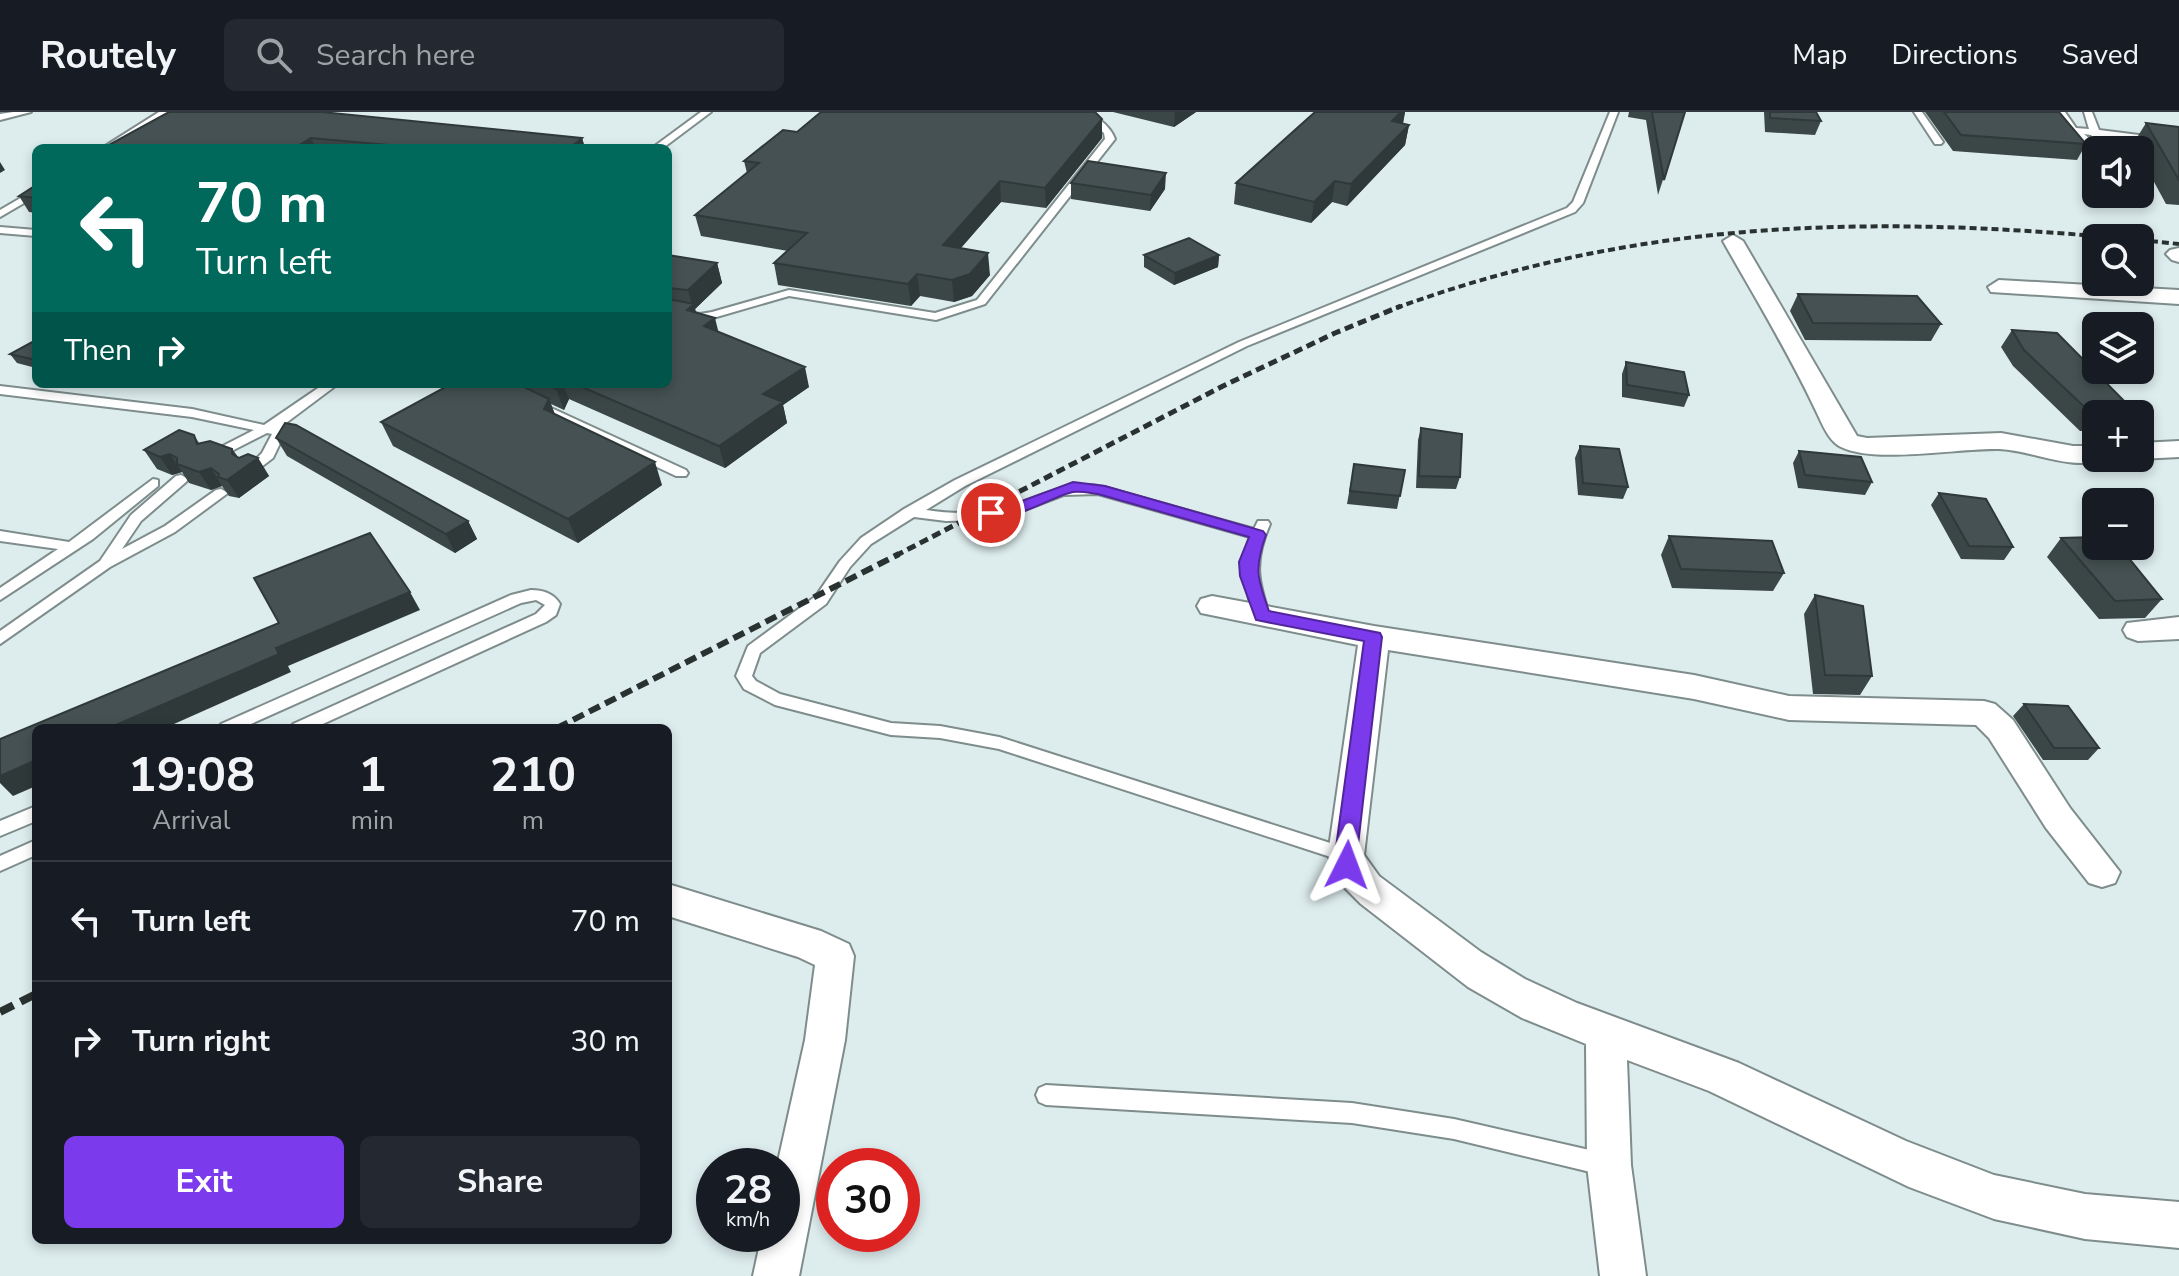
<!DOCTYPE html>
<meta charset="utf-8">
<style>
body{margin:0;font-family:"Nunito Sans",sans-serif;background:#242831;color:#f1f3f6;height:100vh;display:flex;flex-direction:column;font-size:30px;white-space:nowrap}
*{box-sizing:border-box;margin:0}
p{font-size:26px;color:#9ea1a6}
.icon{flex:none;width:44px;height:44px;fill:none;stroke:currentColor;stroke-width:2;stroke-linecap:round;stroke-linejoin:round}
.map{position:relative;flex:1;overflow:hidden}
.side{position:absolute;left:32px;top:612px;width:640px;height:520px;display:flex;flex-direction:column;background:#171b24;border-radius:12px;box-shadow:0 4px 12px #0003}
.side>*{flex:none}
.banner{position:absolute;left:32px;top:32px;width:640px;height:244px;border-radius:12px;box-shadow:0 4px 12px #0003;background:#00695c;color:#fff;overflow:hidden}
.buttons{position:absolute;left:2082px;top:24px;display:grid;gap:16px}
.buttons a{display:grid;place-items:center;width:72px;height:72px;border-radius:12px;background:#171b24;box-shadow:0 4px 12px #0003;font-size:40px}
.speed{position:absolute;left:696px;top:1036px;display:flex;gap:16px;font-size:40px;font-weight:700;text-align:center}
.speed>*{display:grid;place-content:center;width:104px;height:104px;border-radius:50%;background:#171b24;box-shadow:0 4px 12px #0003;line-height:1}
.speed small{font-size:20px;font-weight:400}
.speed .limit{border:12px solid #d22;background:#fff;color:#111}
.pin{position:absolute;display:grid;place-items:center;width:68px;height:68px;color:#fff;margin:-34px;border:4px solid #fff;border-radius:50%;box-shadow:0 2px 8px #0007}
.me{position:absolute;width:88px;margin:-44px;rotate:3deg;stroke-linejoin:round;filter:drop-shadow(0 0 6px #0008)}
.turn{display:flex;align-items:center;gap:28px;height:168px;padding:0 32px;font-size:36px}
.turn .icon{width:104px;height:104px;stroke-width:2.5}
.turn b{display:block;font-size:56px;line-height:68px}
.then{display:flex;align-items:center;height:76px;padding:0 32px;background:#0003;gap:16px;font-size:30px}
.eta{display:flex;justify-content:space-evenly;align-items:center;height:136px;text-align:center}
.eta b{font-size:48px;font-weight:700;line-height:56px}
.button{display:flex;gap:16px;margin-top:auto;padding:16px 32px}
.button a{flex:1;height:92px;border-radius:12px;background:#7c3aed;color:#fff;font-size:32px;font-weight:700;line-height:92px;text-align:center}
.button a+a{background:#242831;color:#f1f3f6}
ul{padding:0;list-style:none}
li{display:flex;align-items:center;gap:24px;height:120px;padding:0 32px;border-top:2px solid #363941}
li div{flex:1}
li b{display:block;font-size:30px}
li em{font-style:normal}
header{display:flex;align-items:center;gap:48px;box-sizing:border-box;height:112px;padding:0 40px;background:#171b24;border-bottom:2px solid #363941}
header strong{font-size:38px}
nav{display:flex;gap:44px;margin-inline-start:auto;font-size:28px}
.search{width:560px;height:72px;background:#242831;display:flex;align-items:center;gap:20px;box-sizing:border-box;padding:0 28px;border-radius:12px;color:#9ea1a6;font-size:30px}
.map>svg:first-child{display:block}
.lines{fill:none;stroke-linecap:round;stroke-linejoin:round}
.lane-casing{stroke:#7e8c8c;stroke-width:4}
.street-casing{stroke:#7e8c8c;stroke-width:4}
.lane{fill:#fff;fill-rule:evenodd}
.street{fill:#fff;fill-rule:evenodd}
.rail-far3{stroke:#2a3131;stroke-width:4;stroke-dasharray:7 4;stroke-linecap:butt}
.rail-far2{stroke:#2a3131;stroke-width:5;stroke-dasharray:9 5;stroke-linecap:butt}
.rail-far1{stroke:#2a3131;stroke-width:6;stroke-dasharray:12 6;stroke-linecap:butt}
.rail{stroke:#2a3131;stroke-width:8;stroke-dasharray:15 8;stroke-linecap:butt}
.wall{fill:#3b4647}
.shaded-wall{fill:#303939}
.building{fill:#455152;stroke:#303939;stroke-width:2}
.route{fill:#7c3aed;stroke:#51269a;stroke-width:2}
</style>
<header>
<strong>Routely</strong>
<div class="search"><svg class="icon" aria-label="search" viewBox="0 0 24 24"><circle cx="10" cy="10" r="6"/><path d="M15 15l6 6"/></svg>Search here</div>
<nav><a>Map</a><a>Directions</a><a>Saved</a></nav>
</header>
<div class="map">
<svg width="2179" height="1164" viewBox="0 0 2179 1164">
<rect width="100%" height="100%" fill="#ddeced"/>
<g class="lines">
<g class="lane-casing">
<path id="lane" d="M13,0h18l-31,8v-6z
M159,0h10l-56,36h-11z
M701,0h10l-48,36h-11z
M1079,0c14,0 31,13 36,27l-130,165 -49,16 -147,-24 -76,22 -13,2 -32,-5v-6l32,5 12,-2 77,-22 146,23 42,-13 128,-161 -1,-6z
M1610,0h8l-35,91 -8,9 -328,134 -282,140 -39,24c26,4 55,5 81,-3 33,-10 61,-28 97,-20l150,42 4,-8h10l2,3c-16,37 -13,55 0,92l-3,4h-10l-3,-4c-9,-28 -14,-50 -4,-79l-152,-43 -34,1 -50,19 -30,6 -38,1 -32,-4 -43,27 -21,23 -24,37 -66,49 -8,23 4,5 24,13 111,29 49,3 59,11 353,113 3,5 -3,5 -6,2 -347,-113 -59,-11 -49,-3 -116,-30 -31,-16 -8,-13 12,-30 68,-50 24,-35 21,-23 43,-29 51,-29 284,-138 328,-134 6,-6z
M1914,0h8l21,30 -2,2h-6z
M2057,0h8l11,16 13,1 -5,-17h8l7,18 80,10v6l-78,-10 1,3 -5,3 -6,-7 -7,-1 19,16 -8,2 -25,-20z
M36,77v7l-36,21v-7z
M2127,82h10l7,10 -9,2z
M0,115l36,3v6l-36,-3z
M324,272h14l-52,39 1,7 16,3v6l-20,-2 -10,21 -21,16 -7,-4 17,-17 10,-19 -5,-1 -53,27 -5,-1v-6l45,-23 -62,-13 -192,-23v-8l192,23 72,16z
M536,289l150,69 2,3 -2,3h-10l-144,-68v-6z
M181,363l7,4 -2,3 -45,39 -19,28 43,-23 51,-36 5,-1 7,4 -53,39 -65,35 -110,77v-13l100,-70 31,-46 45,-39z
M153,367l5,1v6l-65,53 -93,61v-12l58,-39 -58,-8v-10l69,11z
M531,478c13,0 23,4 29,14l-4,11 -10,7 -232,106h-23l2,-4 243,-110 9,-9 -9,-5 -15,3 -279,125h-23l2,-4 290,-129z
M36,694v15l-36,15v-15z
M36,728v15l-36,16v-15z
M1046,973l306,18 102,16 153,35 8,3 3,8 -3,8 -8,3 -153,-37 -102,-16 -306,-18 -7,-3 -3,-7 3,-7z"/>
</g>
<g class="street-casing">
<path id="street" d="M1733,123l10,6 114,195 10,2 134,-5 72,13h23v12h10c-31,15 -74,-8 -107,-9 -41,-1 -124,15 -158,-2 -14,-7 -20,-27 -27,-40 -27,-57 -60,-111 -91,-166z
M2179,136v14l-7,-2 -6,-6 4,-4z
M1999,168l180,10v14l-188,-12 -3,-5z
M2179,329v16l-39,2 -3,-1h3v-15z
M1212,484l162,30 320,49 95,21 195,5 11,3 18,16 57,88 50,64 -5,11 -13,4 -13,-4 -43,-55 -57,-90 -13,-13 -187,-5 -95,-21 -306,-49 -24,205 15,21 102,76 44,27 52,24 162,60 167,78 88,34 91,19 94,8v46l-94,-9 -91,-20 -85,-32 -200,-96 -82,-31 4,105 15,111h-46l-13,-111 -1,-121 -64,-26 -54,-31 -107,-83 -21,-21 -12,-28 30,-210 -157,-32 -4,-7 4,-7z
M2179,505v22l-41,2 -11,-4 -4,-7 4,-7z
M668,772l153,47 28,13 5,12 -9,84 -46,236h-46l9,-42h20v-68h-5l28,-126 10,-75 -17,-8 -130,-41z"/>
</g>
<use href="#lane" class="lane"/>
<use href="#street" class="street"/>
<path class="rail-far3" d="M2140,128l39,4
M1396,196c241,-88 469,-93 722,-70"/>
<path class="rail-far2" d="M895,444l328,-170 112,-53 66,-27"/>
<path class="rail-far1" d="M557,616l342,-174"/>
<path class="rail" d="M0,900l36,-18"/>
</g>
<path class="wall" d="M169,0l413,26 3,10 -480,-1z
M1113,0h83l-22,15z
M1315,0h90l-2,12 6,1 -4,20 -58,61 -15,-4 -21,21 -77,-19 2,-21z
M1629,0h56l-27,83 -12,-75 -18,-3z
M1764,0h52l5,9 -6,14 -50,-3z
M1925,0h134l27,32 -9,16 -124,-9z
M2146,11l33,4v78l-13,-1 -26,-48v-6h-3l-4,-6z
M797,20l305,6 -56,70 -45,-6 -40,46 29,27 -18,21 -18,6 -34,-6 -9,10 -133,-21 -4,-22 14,-12 -87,-15 -6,-21 52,-42 -3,-12z
M1071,71l94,6 -15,22 -79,-12z
M36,73v28l-7,-1 -10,-16z
M668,143l49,8 5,20 -27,26 1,3 23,20 90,55 -26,18 4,18 -62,45 -156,-69 -5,11 -13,-6 4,11 107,70 -84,58 -185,-97 -12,-24 114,-36 33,3 -2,-5h142z
M1144,143h75l-1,12 -44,18 -30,-18z
M1798,182l143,30 -10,17 -126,-1 -15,-29z
M2012,218l84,84v17h-16l-67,-65 -12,-19z
M36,228v28l-19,-5 -7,-9z
M1626,250l63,33 -5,12 -62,-10v-23z
M1421,316l39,49 -4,12 -40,-1 2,-48z
M194,323l5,8 33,6 7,9h19l11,18 -30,22 -10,-2 -7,-10 -11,4 -22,-7 -7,-11 -10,3 -15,-6 -13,-19z
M276,326l192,83 9,18 -22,14 -168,-97z
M1580,334l48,41 -5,12 -45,-4 -3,-37z
M1799,339l73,31 -7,13 -67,-7 -5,-25z
M1354,352l51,6 -8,39 -50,-5z
M1939,381l74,54 -9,13 -43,-1 -30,-54z
M1669,424l115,37 -11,18 -101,-3 -11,-33z
M2061,426l101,61 -17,19 -46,1 -52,-62z
M1815,483l57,81 -12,19 -47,-1 -9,-80z
M2024,592l75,44 -11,12h-45l-30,-44z"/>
<path class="shaded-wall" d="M1175,0h21l-22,15z
M1401,0h4l-3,15 -10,-6z
M1102,7v19l-56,70 -1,-20z
M1409,13l-4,20 -58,61 4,-22z
M311,26l5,10h-22z
M582,26l3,10h-15z
M0,50l5,8 -5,3z
M1166,61l-1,16 -15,22 1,-16z
M1000,69l1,21 -56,64 -2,-21z
M1335,69l-3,21 -21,21 3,-21z
M988,141l2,22 -18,21 -18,6 -2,-22z
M1219,143l-1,12 -44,18 1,-12z
M717,151l5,20 -27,26 4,15 -12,-14 5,-5 -4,-15z
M917,162l3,22 -9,10 -3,-22z
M715,206l5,20 -16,-12z
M805,255l4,20 -26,18 4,18 -62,45 -6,-22 44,-52z
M559,272h4l6,15 -5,11 -8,-21z
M549,287l9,23 -14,-13z
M232,337l12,18 14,-9 11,18 -30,22 -12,-18z
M170,342l12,18 -10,3 -12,-18z
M655,350l7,23 -84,58 -10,-24z
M211,356l11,18 -11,4 -12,-18z
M468,409l9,18 -22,14 -9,-19z
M410,480l10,18 -132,56 3,6 -126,56h-56l167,-80z
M36,648v26l-23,10 -13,-13v-7z"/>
<path class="building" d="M169,0h153l260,26 -12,10h-174l3,-2 -88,-8 -17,10 -189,-1z
M821,0h274l7,7 -57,69 -45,-7 -57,64 45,8 -18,21 -18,6 -35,-6 -9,10 -134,-21 33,-30 -112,-18 64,-52 -15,-2 39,-31 14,2z
M1315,0h86l-9,9 17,4 -58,59 -16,-3 -21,21 -78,-19z
M1652,0h33l-21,68z
M1770,0h46l5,9 -51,-3z
M1944,0h115l27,32 -125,-9z
M2146,11l33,4v53z
M1088,49l78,12 -15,22 -80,-12z
M36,73v13l-17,-2z
M1189,126l30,17 -44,18 -31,-18z
M668,143l49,8 -29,27 -20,-2z
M1798,182l119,2 24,28 -128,-1z
M668,187l26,5 -7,6 28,8 -11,8 101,41 -42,27 20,8 -64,44 -144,-62h93z
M2012,218l45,3 80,81h-45l-68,-64z
M36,228v20l-26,-6z
M1626,250l58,10 5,23 -62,-10z
M451,272h39l5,2 3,-2h20l31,15 -5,10 111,53 -87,57 -187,-97z
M545,272h14l-3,5z
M285,311l11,2 172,96 -22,13 -170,-96z
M1421,316l41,6 -2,43 -41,-1z
M179,318l15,5 3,9 13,-3 22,8v5l7,4 9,-4 10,4 -31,22 -9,-3 1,-3 -8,-6 -12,4 -22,-8v-6l-7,-4 -10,3 -16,-7z
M1580,334l39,3 9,38 -45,-4z
M1799,339l62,6 11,25 -67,-7z
M1354,352l51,6 -5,26 -50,-5z
M1939,381l47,6 27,48 -44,-1z
M370,421l40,59 -134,56 3,6 -170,74h-73v32l-36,16v-37l279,-116 -25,-45z
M1669,424l103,5 12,32 -103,-4z
M2096,425v9h23l43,53 -47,2 -54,-63z
M1815,483l48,11 9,70 -47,-1z
M2024,592l44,2 31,42h-45z"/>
<path class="route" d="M1073,370l32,4 158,45 3,4c-12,33 -9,43 3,76l111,22 2,4 -27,234 -8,2 -7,-2 -5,-16 29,-214 -108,-21 -16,-44 -1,-14 10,-25 -151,-43c-8,-1 -17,-3 -25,-2 -22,4 -72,38 -90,21l3,-3 20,-3z"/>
</svg>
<div class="buttons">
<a><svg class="icon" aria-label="sound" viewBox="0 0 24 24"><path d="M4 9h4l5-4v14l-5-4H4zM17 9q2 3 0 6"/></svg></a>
<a><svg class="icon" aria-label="search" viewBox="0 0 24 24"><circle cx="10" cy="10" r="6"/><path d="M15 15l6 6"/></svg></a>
<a><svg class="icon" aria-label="layers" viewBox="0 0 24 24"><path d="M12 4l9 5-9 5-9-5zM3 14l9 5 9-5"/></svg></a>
<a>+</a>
<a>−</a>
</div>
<div class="speed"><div>28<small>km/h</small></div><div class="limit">30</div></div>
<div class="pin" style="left:991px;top:401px;background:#d93025"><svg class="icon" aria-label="arrive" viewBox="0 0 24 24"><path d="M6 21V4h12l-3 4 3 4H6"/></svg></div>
<svg class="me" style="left:1347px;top:753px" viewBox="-20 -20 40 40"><path d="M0-17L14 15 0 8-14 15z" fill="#7c3aed" stroke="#fff" stroke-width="4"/></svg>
<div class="banner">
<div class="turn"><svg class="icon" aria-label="left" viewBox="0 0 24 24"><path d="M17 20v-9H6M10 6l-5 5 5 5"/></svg><div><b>70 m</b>Turn left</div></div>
<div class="then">Then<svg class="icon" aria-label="right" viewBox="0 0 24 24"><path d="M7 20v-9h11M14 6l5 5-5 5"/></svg></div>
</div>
<section class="side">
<div class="eta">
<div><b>19:08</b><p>Arrival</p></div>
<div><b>1</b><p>min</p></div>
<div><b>210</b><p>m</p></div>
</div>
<ul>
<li><svg class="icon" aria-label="left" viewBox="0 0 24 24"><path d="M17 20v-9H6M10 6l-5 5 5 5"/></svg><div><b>Turn left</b></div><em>70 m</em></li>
<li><svg class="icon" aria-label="right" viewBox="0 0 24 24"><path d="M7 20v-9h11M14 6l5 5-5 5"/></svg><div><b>Turn right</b></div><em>30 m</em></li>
</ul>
<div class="button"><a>Exit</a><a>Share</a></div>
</section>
</div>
